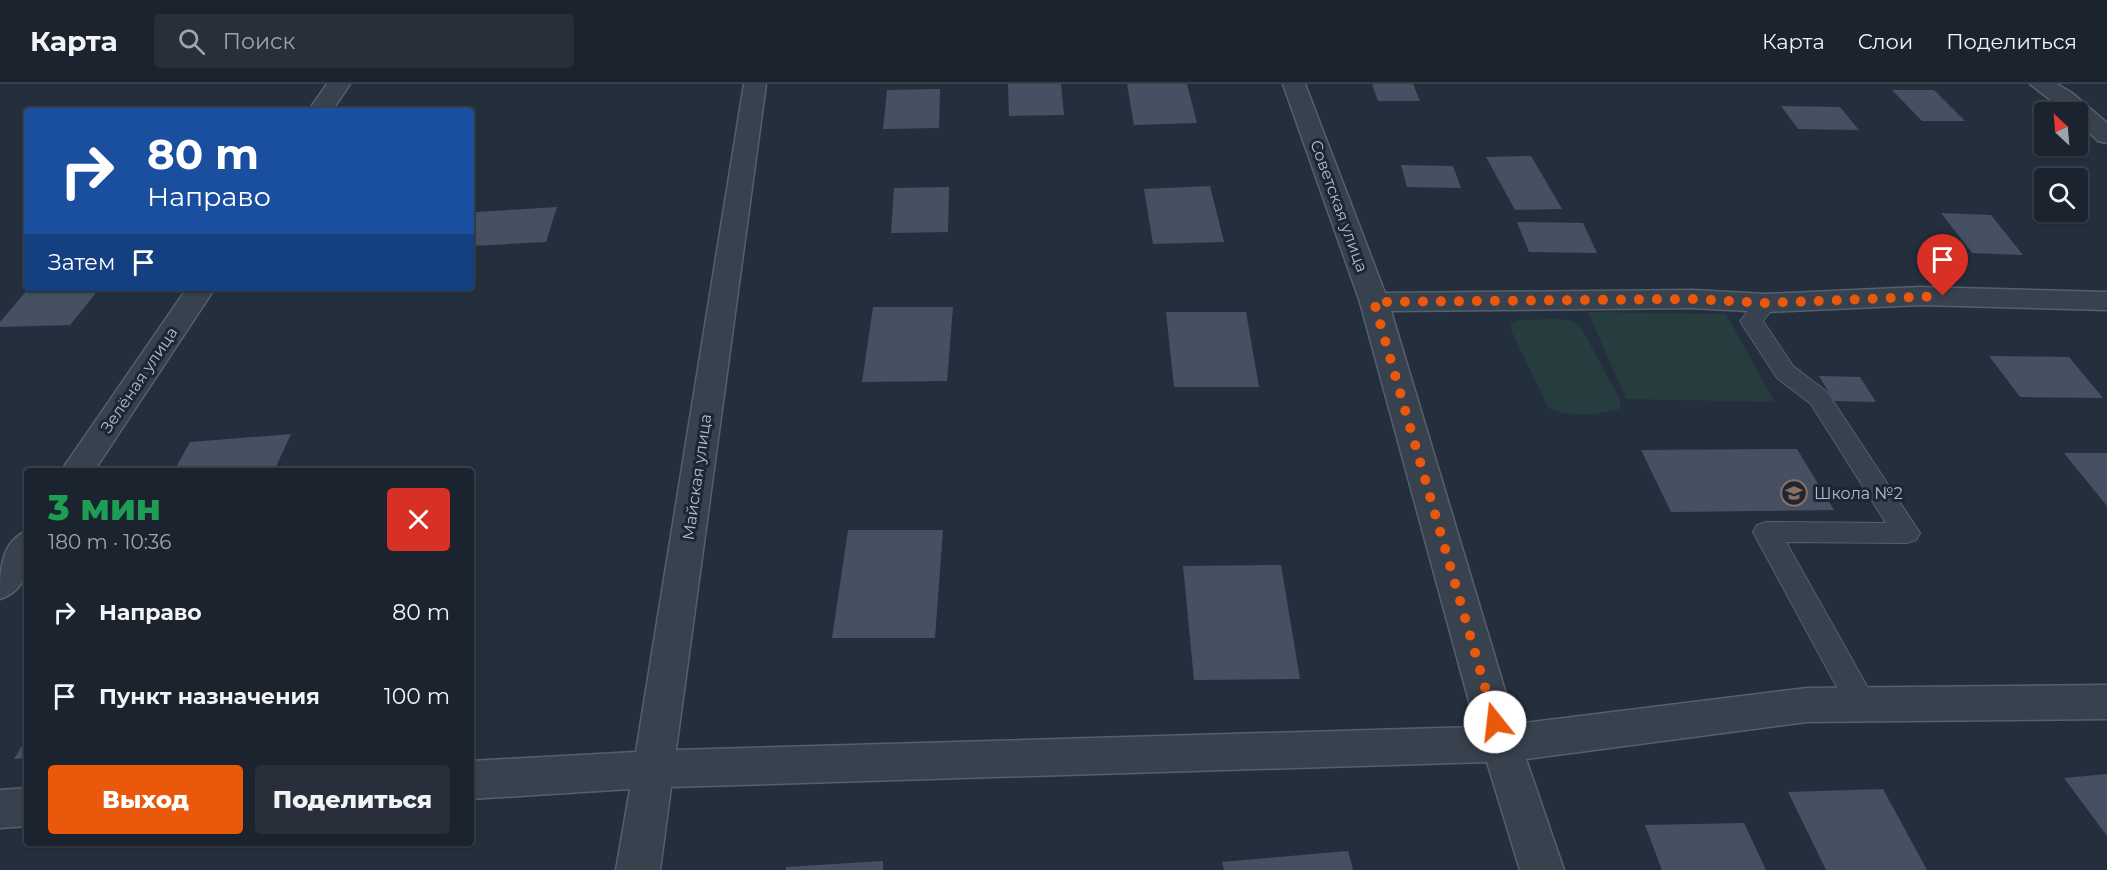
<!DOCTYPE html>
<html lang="ru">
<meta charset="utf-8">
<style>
body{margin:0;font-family:Montserrat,sans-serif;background:#282f3a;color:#f1f3f6;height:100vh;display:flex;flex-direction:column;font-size:22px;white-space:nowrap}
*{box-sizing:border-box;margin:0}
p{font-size:20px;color:#a0a4aa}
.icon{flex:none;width:33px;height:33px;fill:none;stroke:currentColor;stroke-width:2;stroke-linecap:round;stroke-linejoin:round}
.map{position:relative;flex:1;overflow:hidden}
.sheet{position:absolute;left:24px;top:384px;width:450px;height:378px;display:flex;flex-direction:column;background:#1b232e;border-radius:6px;box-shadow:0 2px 4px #0004,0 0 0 2px #39404a}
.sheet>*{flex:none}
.guide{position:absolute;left:24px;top:24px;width:450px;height:183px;border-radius:6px;box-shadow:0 2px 4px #0004,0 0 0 2px #39404a;background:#1a4fa0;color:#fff;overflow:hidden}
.needle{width:39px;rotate:334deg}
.tools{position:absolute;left:2034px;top:18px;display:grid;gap:12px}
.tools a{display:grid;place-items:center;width:54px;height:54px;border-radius:6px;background:#1b232e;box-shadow:0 2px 4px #0004,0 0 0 2px #39404a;font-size:30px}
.pin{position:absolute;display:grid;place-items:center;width:51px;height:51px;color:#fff;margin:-62px -26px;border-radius:50% 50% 50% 0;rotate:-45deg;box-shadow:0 0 6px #0007}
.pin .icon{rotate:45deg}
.me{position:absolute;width:66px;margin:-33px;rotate:344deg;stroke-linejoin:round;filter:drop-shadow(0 0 4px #0008)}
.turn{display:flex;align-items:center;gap:21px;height:126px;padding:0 24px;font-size:27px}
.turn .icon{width:78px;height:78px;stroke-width:2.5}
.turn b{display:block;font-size:42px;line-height:51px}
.then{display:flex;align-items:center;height:57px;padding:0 24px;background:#0003;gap:12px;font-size:22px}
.round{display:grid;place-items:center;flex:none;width:63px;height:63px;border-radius:6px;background:#282f3a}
.headline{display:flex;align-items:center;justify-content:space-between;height:102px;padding:0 24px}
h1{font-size:36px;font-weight:800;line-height:45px;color:#1e9e55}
.cta{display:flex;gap:12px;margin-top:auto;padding:12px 24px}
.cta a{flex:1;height:69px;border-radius:6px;background:#ea580c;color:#fff;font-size:24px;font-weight:800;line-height:69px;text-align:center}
.cta a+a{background:#282f3a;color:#f1f3f6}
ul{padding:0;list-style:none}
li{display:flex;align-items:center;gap:18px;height:84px;padding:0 24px}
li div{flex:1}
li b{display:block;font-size:22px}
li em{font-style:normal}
header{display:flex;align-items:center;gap:36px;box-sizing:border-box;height:84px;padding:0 30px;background:#1b232e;border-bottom:2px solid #39404a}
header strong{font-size:28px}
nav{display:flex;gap:33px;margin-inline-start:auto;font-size:21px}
.search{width:420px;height:54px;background:#282f3a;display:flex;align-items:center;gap:15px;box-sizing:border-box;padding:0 21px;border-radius:6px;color:#a0a4aa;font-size:22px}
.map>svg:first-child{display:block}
.green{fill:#263c3f}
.building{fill:#455162}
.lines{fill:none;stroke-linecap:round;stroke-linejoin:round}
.lane-casing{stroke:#565f6c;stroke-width:2}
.street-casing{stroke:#565f6c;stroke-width:3}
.lane{fill:#38414e;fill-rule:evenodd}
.street{fill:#38414e;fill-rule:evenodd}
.route{stroke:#ea580c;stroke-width:10;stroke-dasharray:0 18}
.labels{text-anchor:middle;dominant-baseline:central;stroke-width:6;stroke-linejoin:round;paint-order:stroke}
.street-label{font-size:16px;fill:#b4bcc9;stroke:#1d2633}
.poi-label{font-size:16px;fill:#b4bcc9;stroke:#1d2633;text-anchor:start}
</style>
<header>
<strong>Карта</strong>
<div class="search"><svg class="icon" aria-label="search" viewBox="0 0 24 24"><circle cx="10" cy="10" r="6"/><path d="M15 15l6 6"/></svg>Поиск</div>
<nav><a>Карта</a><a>Слои</a><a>Поделиться</a></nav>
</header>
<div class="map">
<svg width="2107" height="786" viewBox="0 0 2107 786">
<rect width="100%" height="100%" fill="#242f3e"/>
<path class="green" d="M1588,228l138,2 49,88 -149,-3z
M1558,235l14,2 10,8 37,69 2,10c-14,7 -60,10 -73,-1l-37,-77v-7l7,-3z"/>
<path class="building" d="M1008,0h53l3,31 -55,1z
M1127,0h60l10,39 -63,2z
M1372,0h41l7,17h-42z
M940,5l-1,39 -56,1 4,-39z
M1892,6h42l31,31h-43z
M1781,22l59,1 19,23 -61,-1z
M1531,72l31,53 -47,1 -29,-53z
M1401,81l52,1 8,22 -54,-1z
M1210,102l14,56 -71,2 -9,-55z
M949,103l-1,45 -57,1 3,-45z
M557,123l-11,35 -75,4v-20l5,-14z
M1941,129l50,2 32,40 -51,-2z
M1517,138l66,1 14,30 -68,-1z
M29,204h71l-30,37 -70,2v-5z
M873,223h80l-6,74 -85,1z
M1166,228h80l13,75h-85z
M1989,272l80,1 34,41 -83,-1z
M1819,292l41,1 16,25 -42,-1z
M291,350l-17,37h-100l16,-29z
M1797,365l37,61 -163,2 -30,-62z
M2064,369h43v53z
M848,446h95l-8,108h-103z
M1281,481l19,114 -106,1 -11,-114z
M27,653v21l-13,1z
M2107,690v62l-43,-58z
M1883,705l44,81h-101l-38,-78z
M1744,739l22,47h-104l-17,-45z
M1348,767l5,19h-129l-2,-8z
M883,777v9h-97v-3z"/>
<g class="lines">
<g class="lane-casing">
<path id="lane" d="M1766,212l8,2 3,5 -14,18 30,45 34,26 93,141 -4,7 -9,3 -121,-1 91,162 -4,9 -11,4 -11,-4 -98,-181 4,-7 9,-3 120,1 -75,-119 -34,-26 -37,-57 18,-23z"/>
</g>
<g class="street-casing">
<path id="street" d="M327,0h23l-18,27h-24z
M744,0h22l-90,666 800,-23 -116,-425 -77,-218h22l80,209 307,-3 74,4 154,-7 187,5v18l-187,-5 -154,7 -74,-4 -301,3 124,413 292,-36 300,-3v34l-300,3 -281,37 38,111h-44l-33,-108 -816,25 -11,83h-44l14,-81 -159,10v-38l165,-9z
M2030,0h27l15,9 35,30v20l-9,-2 -20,-19v-10h-12z
M187,204h28l-121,183h-33z
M27,447c0,28 5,58 -27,68 0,-28 0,-57 27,-68z
M27,704v38l-27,2v-38z"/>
</g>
<use href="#lane" class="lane"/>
<use href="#street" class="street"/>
</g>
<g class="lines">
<path class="route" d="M1495,638l-121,-420 318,-3 74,4 177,-7"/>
</g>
<defs>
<g id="school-ring" transform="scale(1.35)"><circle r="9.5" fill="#1d2633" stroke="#8d6e63" stroke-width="1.5"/><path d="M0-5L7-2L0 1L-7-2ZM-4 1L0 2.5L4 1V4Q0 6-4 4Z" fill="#8d6e63"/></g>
</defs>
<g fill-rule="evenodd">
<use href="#school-ring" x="1794" y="409"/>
</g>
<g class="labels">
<g class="street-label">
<text transform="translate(1339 122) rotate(70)">Советская улица</text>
<text transform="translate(139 296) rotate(-56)">Зелёная улица</text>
<text transform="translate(697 393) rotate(-82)">Майская улица</text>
</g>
<g class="poi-label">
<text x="1814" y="409">Школа №2</text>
</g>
</g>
</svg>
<div class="tools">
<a><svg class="needle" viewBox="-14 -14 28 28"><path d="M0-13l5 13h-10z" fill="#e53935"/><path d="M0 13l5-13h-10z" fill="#a0a4aa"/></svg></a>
<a><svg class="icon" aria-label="search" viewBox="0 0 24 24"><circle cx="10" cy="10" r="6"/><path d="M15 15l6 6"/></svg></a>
</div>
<div class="pin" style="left:1943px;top:212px;background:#d93025"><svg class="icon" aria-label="arrive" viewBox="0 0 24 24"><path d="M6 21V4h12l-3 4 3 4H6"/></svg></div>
<svg class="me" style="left:1495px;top:638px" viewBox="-20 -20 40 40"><circle r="19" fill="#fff"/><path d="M0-13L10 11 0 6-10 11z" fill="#ea580c"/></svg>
<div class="guide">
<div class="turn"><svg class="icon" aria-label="right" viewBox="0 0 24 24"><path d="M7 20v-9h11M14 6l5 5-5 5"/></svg><div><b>80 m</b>Направо</div></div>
<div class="then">Затем<svg class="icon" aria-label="arrive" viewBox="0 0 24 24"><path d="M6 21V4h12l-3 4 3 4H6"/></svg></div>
</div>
<section class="sheet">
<div class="headline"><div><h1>3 мин</h1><p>180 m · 10:36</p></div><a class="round" style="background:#d93025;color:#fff"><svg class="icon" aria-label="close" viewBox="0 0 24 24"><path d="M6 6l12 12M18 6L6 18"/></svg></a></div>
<ul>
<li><svg class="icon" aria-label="right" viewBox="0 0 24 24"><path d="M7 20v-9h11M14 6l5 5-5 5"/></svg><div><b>Направо</b></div><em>80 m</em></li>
<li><svg class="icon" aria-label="arrive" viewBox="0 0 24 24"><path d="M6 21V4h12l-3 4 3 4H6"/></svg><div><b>Пункт назначения</b></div><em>100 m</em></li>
</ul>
<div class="cta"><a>Выход</a><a>Поделиться</a></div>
</section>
</div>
